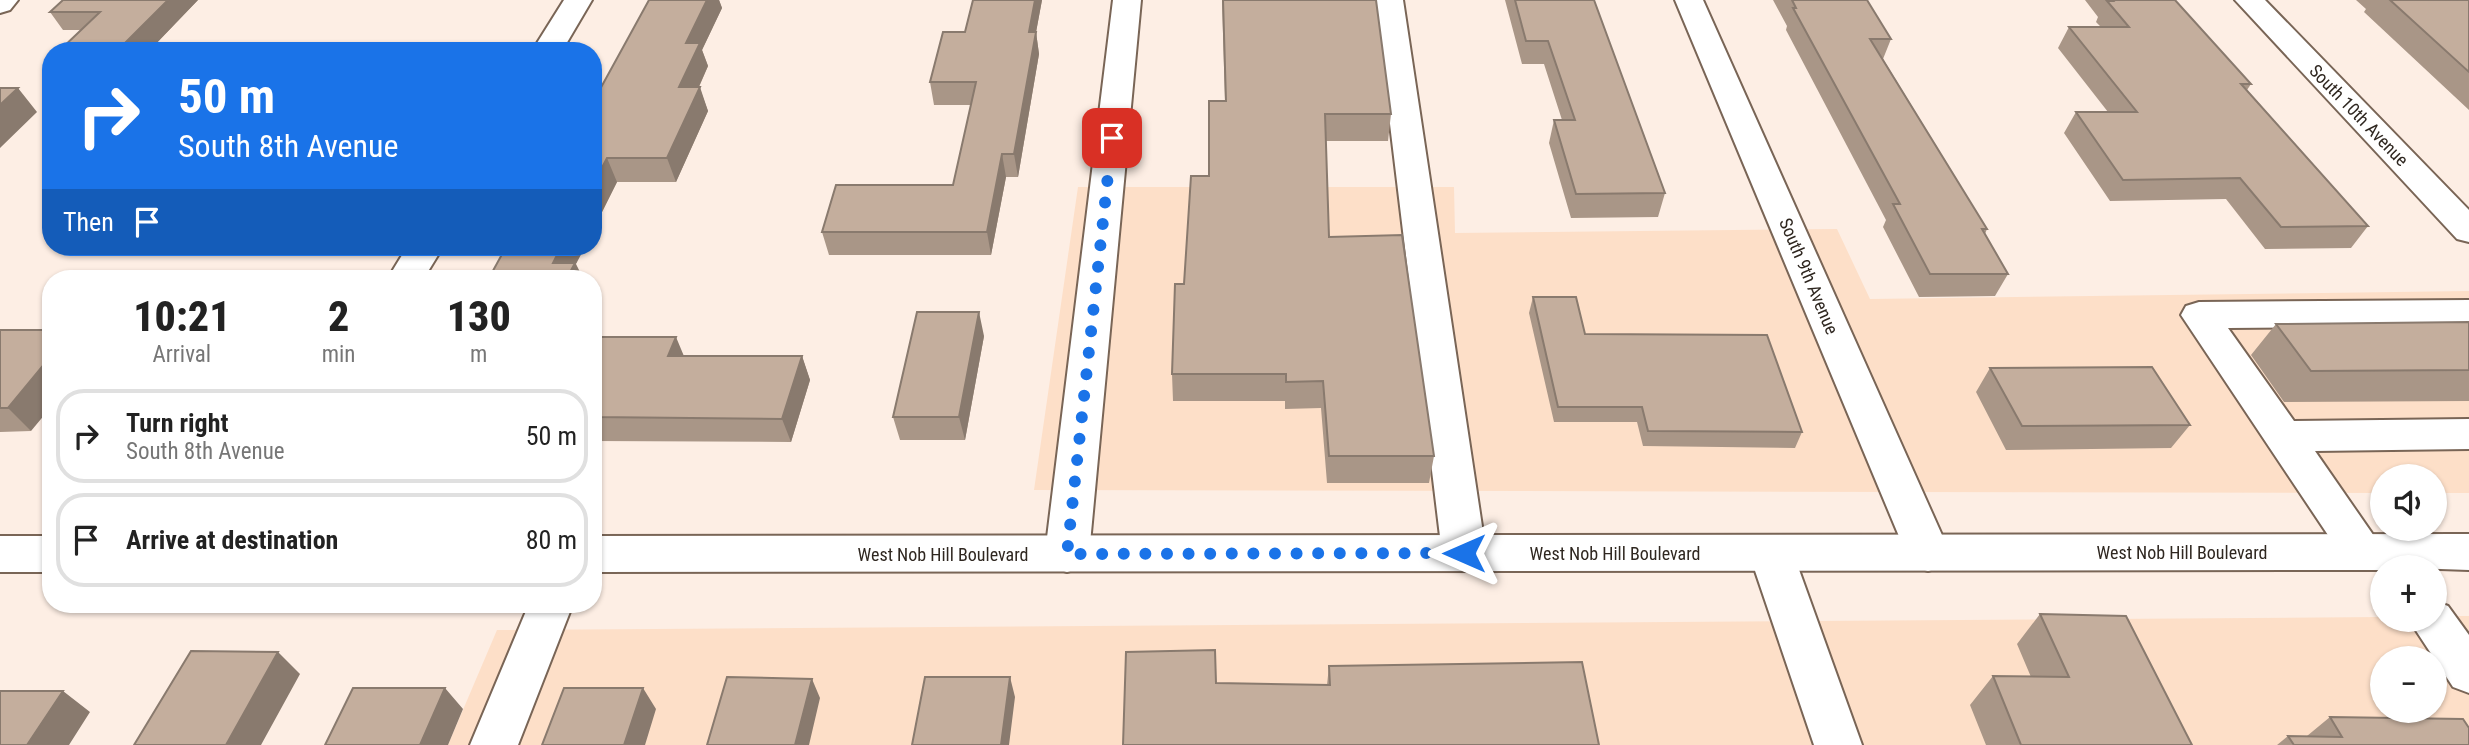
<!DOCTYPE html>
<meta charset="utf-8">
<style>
body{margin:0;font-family:"Roboto Condensed",sans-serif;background:#f2f2f2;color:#222;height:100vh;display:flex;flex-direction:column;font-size:26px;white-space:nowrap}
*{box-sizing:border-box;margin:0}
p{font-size:23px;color:#767676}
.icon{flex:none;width:38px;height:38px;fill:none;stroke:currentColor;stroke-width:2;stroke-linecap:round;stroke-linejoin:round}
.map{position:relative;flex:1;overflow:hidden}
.panel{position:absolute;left:42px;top:270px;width:560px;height:343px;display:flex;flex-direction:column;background:#fff;border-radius:28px;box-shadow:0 2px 5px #0004}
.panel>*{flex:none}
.guide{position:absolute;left:42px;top:42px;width:560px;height:214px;border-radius:28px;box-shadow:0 2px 5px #0004;background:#1a73e8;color:#fff;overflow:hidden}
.buttons{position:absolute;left:2370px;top:464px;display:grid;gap:14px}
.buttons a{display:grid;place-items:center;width:77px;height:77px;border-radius:50%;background:#fff;box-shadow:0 2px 5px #0004;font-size:35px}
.pin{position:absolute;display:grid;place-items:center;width:60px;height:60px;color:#fff;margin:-30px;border-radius:14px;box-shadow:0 4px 10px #0006}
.me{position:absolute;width:77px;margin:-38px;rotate:270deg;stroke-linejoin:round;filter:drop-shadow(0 0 5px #0008)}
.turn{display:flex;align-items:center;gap:24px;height:147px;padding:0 21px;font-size:32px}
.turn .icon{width:91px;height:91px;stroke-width:2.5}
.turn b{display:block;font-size:49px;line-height:60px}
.then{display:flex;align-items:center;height:66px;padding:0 21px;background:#0003;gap:14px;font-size:26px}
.eta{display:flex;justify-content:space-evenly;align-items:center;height:119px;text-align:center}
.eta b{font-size:42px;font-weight:800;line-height:49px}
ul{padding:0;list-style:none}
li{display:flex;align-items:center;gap:21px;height:94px;margin:0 14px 10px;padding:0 7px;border:4px solid #e0e0e0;border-radius:28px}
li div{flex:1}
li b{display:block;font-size:26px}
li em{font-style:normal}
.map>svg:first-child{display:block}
.built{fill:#fddfc8;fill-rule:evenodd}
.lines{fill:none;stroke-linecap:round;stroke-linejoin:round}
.minor-casing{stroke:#796556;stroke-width:4}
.major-casing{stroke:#796556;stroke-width:4}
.minor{fill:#fff;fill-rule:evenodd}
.major{fill:#fff;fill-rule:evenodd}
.wall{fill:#a99687}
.shaded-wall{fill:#897a6e}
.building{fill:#c4ae9d;stroke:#897a6e;stroke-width:2}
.route{stroke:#1a73e8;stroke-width:12;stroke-dasharray:0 21.6}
.labels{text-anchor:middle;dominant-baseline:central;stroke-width:7;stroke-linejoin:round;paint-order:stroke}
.street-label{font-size:18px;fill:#2f2720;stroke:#fff}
</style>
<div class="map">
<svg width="2469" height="745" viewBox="0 0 2469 745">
<rect width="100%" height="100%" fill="#fdeee4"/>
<path class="built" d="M1078,187h376l1,46 382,-4 33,70 599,-8v202h-35v-17h-52v17l-1348,-3z
M2434,616h35v129h-2021l49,-115 1885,-13v3h52zM2382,658h52v52h-52z"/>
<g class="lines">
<g class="minor-casing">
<path id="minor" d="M0,0h18l-8,10 -10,3z
M564,0h28l-30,51h-30z
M1113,0h28l-52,554 -7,13 -15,5 -15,-5 -7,-13z
M1375,0h28l83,553 -7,13 -15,5 -15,-5 -7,-13z
M1675,0h28l247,553 -7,13 -15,5 -15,-5 -7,-13z
M2235,0h30l204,210v32l-12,-3z
M407,247h36l-19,31h-36z
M2469,300v26l-241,2 66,93 175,-2v30l-154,2 70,101 -7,13 -15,5 -15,-5 -167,-250 5,-9 13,-4z
M1771,535l15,5 7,13 69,192h-48l-65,-192 7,-13z
M2434,601l14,5 21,29v58l-16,-6 -44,-67h25z
M529,604h44l-55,141h-48z"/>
</g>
<g class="major-casing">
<path id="major" d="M2469,534v36l-87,-3v3l-1789,2v-36z
M0,536h51v36h-51z"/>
</g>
<use href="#minor" class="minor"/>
<use href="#major" class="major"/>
</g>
<path class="wall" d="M63,0h135l-49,51 -69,-21h-17l-13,-18z
M649,0h70l3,8 -20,42 6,16 -9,21 9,24 -32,71h-59l-24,48v-128z
M973,0h69l-6,32 3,22 -21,123h-12l-15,78h-162l-7,-23 131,-47 18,-80h-37l-4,-23 35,-50z
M1222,0h154l15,114 -3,27h-62l3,96 105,219 -5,27h-102l-6,-75 -36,1v-8h-112l-1,-27 12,-90 41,-183z
M1505,0h89l71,193 -7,24 -87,1 -22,-75 5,-23h8l-18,-56h-22z
M1773,0h94l24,39 -8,20 104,170 -2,5 23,40 -13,22 -76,1 -36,-70 3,-7 -100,-190 1,-4z
M2085,0h90l76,84 -4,6 121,136 -17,22 -86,1 -39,-50 -116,2 -46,-68 12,-21h32l-50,-64 11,-21h32l-5,-5 2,-5z
M2356,0h113v110l-105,-98 2,-3z
M1533,297l52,37 217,98 -7,16 -152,-2 -6,-24h-83l-25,-109z
M2469,322v79l-185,1 -33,-47 25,-31z
M0,330l31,101 -31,1z
M984,336l-19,104h-65l-7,-23z
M593,337l91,19h118l8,24 -19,62 -198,-1z
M1990,368l200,57 -19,23 -165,2 -30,-58z
M2040,614l152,131h-206l-16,-40 23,-29 38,1 -14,-33z
M1329,666l270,79 -272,-60z
M2330,717l139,28h-192l11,-9h19z"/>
<path class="shaded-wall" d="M168,0h30l-49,51h-32z
M707,0h12l3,8 -20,42 6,16 -20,45 -9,-24 7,-44z
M1035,0h7l-10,54 -3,-22z
M1036,32l3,22 -21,123 -4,-23z
M700,87l8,24 -32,71 -9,-24z
M18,88l19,24 -37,36v-43z
M1002,154l4,23 -15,78 -4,-23z
M607,158l10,24 -24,48v-45z
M561,247h24l-9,17 7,14h-22l-8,-15z
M979,312l5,24 -19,104 -6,-23z
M676,337l10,24 -18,-5z
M51,356v51l-20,24 -23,-23z
M802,356l8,24 -19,62 -9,-23z
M278,652l22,22 -39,71h-35z
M1010,677l5,20 -6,48h-8z
M812,679l8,19 -11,47h-14z
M445,688l18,21 -15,36h-28z
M643,688l13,21 -11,36h-21z
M63,691l27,21 -21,33h-42z"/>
<path class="building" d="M63,0h105l-51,51h-58l41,-39h-50z
M649,0h58l-21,43h14l-21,44h21l-33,71h-60l-14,27v-83z
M973,0h62l-6,32h7l-22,122h-12l-15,78h-165l14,-47h117l23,-103h-46l13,-50h22z
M1223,0h153l15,114h-66l4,123 73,-2 32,221h-105l-6,-75 -37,1v-8h-114l3,-90h9l7,-108h18v-75h17z
M1515,0h79l71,193 -89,1 -22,-74h21l-27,-79h-22z
M1792,0h75l24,39h-21l117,190h-5l26,45h-78l-37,-70h7l-107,-196h3z
M2112,0h63l76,84h-10l127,142 -87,1 -41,-49 -117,2 -47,-68h61l-68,-85h60l-22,-26h6z
M2390,0h79v72z
M0,88h18l-18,17z
M506,247h55l-8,16h22l-8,15h-78z
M1533,297h43l9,37 182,1 35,97 -154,-1 -6,-24h-84z
M917,312h62l-20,105h-66z
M2469,322v48l-158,1 -35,-47z
M0,330h51v26l-43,52h-8z
M593,337h83l-8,19h134l-20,63 -189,-2z
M2152,367l38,58 -168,1 -32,-58z
M2040,614l86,2 66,129h-171l-28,-69 76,1z
M1215,650l1,33 114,2 -1,-19 253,-4 17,83h-476l3,-93z
M191,651l87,1 -52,93h-92z
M727,677l85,2 -17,66h-88z
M925,677h85l-9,68h-89z
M353,688h92l-25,57h-95z
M564,688h79l-19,57h-82z
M0,691h63l-36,54h-27z
M2330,717l133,2 6,9v17h-175l-6,-9 54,1z"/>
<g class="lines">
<path class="route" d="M1112,138l-45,416 397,-1"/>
</g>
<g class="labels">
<g class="street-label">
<text transform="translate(2359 115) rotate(46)">South 10th Avenue</text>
<text transform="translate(1809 276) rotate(67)">South 9th Avenue</text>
<text x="2182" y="552">West Nob Hill Boulevard</text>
<text x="1615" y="553">West Nob Hill Boulevard</text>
<text x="943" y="554">West Nob Hill Boulevard</text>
</g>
</g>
</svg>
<div class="buttons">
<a><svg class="icon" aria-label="sound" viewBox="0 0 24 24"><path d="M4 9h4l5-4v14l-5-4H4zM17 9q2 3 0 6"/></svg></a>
<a>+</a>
<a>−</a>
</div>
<div class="pin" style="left:1112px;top:138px;background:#d93025"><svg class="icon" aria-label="arrive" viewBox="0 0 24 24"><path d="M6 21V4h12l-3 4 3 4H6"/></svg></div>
<svg class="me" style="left:1464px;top:553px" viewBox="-20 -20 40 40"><path d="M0-17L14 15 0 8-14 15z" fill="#1a73e8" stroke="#fff" stroke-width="4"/></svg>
<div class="guide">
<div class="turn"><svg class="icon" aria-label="right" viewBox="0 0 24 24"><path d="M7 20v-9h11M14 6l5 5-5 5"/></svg><div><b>50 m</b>South 8th Avenue</div></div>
<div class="then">Then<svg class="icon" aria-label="arrive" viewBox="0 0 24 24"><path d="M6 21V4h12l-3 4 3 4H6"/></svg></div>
</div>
<section class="panel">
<div class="eta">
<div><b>10:21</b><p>Arrival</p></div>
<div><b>2</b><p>min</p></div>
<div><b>130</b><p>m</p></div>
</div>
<ul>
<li><svg class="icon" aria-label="right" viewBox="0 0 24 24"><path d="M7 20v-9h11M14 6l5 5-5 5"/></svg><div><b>Turn right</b><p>South 8th Avenue</p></div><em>50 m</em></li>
<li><svg class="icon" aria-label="arrive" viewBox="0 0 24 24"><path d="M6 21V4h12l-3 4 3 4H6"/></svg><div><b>Arrive at destination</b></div><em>80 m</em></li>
</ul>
</section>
</div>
